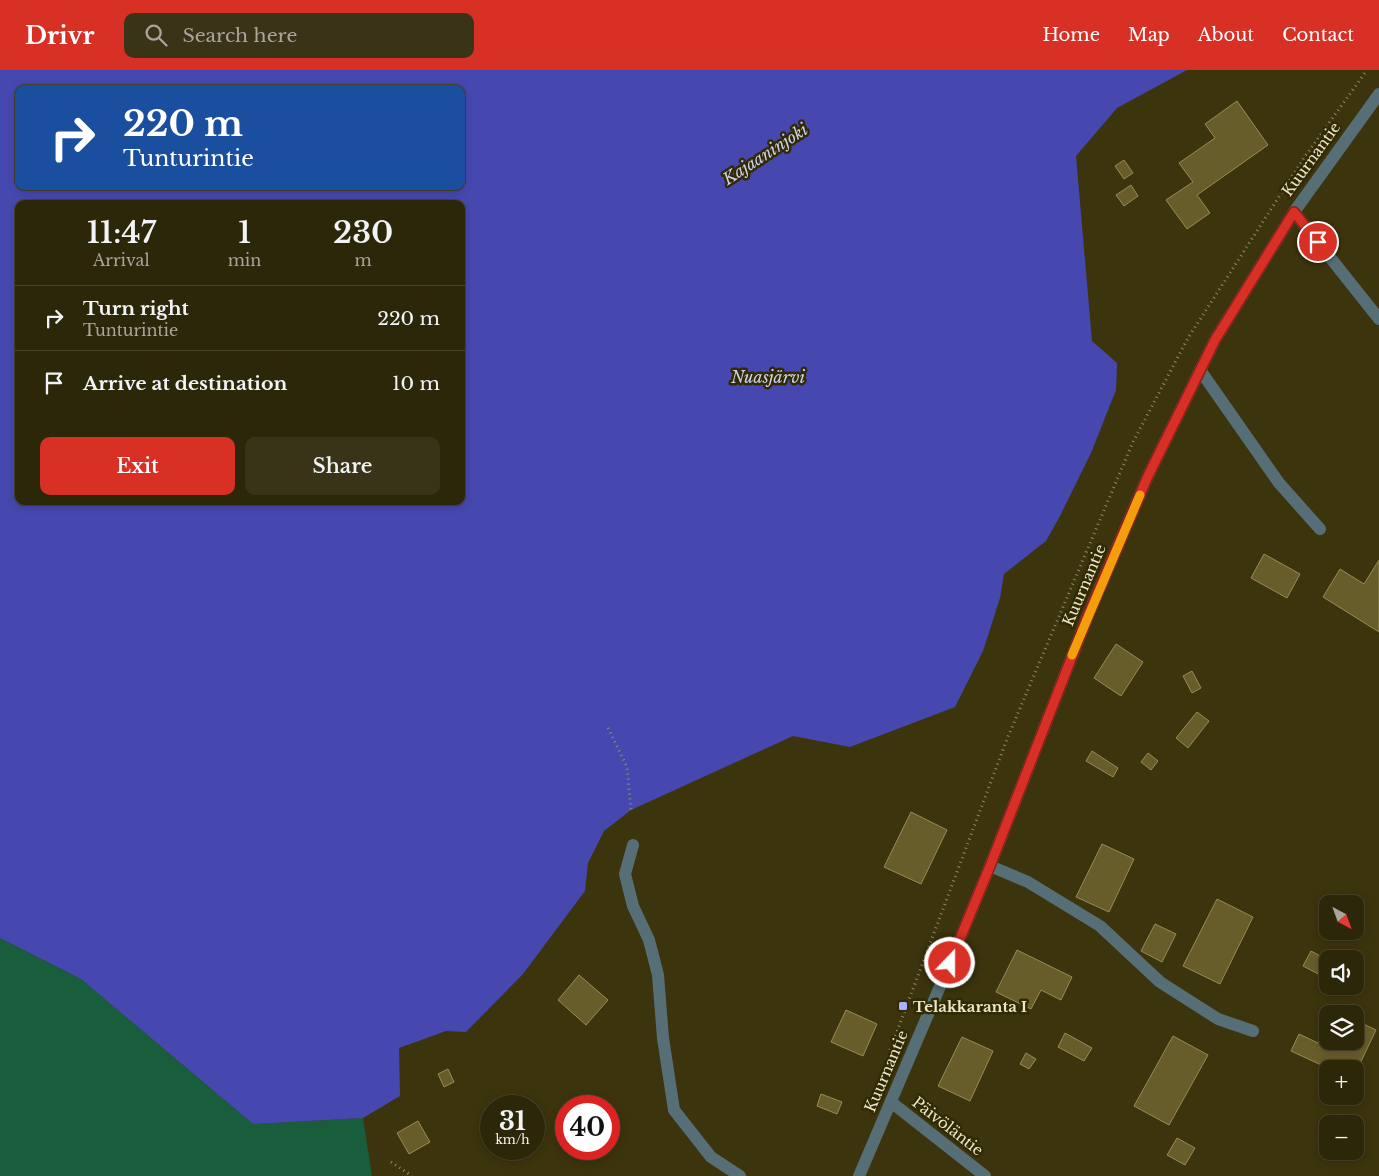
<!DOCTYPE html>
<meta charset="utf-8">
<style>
body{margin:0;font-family:"Libre Baskerville",serif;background:#393318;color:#f1f3f6;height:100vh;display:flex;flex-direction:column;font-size:19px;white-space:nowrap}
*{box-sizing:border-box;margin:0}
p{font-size:16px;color:#a7a59c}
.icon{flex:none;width:28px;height:28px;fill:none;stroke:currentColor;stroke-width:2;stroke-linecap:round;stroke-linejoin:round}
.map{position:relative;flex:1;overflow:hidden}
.details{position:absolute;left:15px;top:130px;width:450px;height:305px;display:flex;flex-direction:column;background:#2d270a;border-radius:10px;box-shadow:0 2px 8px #0003,0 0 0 1px #48442b}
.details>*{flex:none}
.banner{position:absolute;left:15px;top:15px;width:450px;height:105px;border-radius:10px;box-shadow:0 2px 8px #0003,0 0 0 1px #48442b;background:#1a4fa0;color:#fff;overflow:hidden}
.needle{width:32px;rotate:139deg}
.tools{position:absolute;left:1319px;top:825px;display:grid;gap:10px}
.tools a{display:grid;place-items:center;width:45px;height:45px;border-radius:10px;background:#2d270a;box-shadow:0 2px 8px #0003,0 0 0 1px #48442b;font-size:25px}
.speed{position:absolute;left:480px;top:1025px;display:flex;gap:10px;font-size:25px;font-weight:700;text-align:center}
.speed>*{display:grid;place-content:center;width:65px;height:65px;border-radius:50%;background:#2d270a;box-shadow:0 2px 8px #0003,0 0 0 1px #48442b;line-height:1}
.speed small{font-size:12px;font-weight:400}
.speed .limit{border:8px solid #d22;background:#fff;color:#111}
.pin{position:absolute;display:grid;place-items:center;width:42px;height:42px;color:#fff;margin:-21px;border:2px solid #fff;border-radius:50%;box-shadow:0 1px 5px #0007}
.me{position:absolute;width:55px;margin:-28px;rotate:22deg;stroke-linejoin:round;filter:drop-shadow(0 0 4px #0008)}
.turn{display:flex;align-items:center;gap:18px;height:105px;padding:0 25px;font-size:22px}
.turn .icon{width:65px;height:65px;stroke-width:2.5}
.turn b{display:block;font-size:35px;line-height:42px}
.eta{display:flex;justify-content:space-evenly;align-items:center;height:85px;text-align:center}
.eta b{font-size:30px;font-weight:600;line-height:35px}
.primary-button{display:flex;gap:10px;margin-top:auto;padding:10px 25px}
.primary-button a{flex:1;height:58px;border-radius:10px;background:#d93025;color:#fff;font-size:20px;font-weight:600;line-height:58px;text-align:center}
.primary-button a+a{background:#393318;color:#f1f3f6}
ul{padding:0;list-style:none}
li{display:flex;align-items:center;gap:15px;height:65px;padding:0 25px;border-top:1px solid #48442b}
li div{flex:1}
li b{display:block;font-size:19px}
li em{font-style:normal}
header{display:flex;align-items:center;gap:30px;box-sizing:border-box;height:70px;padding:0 25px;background:#d93025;color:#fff}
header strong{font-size:24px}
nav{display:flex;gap:28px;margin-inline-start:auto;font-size:18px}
.search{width:350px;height:45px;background:#393318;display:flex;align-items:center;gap:12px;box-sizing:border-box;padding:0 18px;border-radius:10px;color:#a7a59c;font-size:19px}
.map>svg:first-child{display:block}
.green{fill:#185e3c}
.water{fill:#4748af;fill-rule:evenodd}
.building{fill:#675d2b;stroke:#968c59}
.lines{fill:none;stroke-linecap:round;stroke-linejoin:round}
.path{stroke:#918a69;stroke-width:3;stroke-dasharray:1 4;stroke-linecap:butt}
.service{stroke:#566f77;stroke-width:12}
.minor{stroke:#566f77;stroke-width:12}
.tertiary{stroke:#566f77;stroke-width:12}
.route-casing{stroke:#8d1f18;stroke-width:12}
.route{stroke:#d93025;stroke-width:9}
.slow{stroke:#f59e0b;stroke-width:9}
.poi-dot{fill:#a7b1fc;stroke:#312a02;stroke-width:2}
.labels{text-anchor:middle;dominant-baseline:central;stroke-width:5;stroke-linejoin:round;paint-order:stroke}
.street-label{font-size:15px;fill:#ece7cc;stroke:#312a02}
.poi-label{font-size:15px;font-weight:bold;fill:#ece7cc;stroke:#312a02;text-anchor:start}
.water-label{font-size:16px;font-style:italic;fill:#ccd0ec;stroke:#312a02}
</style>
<header>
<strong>Drivr</strong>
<div class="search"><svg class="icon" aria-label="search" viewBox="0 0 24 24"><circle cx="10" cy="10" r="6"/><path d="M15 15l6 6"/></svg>Search here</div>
<nav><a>Home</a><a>Map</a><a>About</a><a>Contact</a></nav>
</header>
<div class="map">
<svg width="1379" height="1106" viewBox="0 0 1379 1106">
<rect width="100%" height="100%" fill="#3c340d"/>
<path class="green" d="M0,868l81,41 172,145 110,-6 9,58h-372z"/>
<path class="water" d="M0,0h1187l-70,38 -41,48 16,185 25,22 -1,27 -25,63 -31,63 -14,25 -42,33 -4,24 -17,53 -28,56 -105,40 -57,-11 -162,74 -27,21 -16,32 -3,28 -62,83 -57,58 -20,-1 -47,17 1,48 -37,22 -110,6 -172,-145 -81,-41zM19,19h442v97h-442zM19,134h442v297h-442z"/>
<path class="building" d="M1237,31l31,44 -71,50 13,18 -23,16 -21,-29 27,-18 -14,-19 36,-25 -10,-14z
M1124,90l9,13 -9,6 -9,-13z
M1131,115l7,11 -14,10 -8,-11z
M1264,484l36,20 -13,24 -36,-20z
M1379,490v72l-56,-35 17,-28 24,15z
M1116,574l27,18 -22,34 -27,-18z
M1192,601l9,17 -9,5 -9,-17z
M1197,642l12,9 -21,27 -12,-10z
M1092,681l26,17 -5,9 -27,-16z
M1148,683l10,8 -7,9 -10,-8z
M911,742l36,18 -26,54 -37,-17z
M1102,774l32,15 -25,53 -33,-15z
M1217,829l36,18 -33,67 -37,-18z
M1155,854l21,10 -14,28 -21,-11z
M1017,880l55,27 -11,23 -20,-10 -10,19 -35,-17z
M1311,881l17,9v19l-25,-13z
M579,905l29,25 -22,25 -28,-25z
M846,940l31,14 -14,32 -32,-14z
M1355,950l21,10 -21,44v-5h-25l-39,-18 8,-17 19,9 10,-20v18h27z
M1065,963l27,15 -8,13 -26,-14z
M1173,966l35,19 -39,70 -35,-19z
M962,967l31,14 -23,50 -32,-15z
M1026,983l10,6 -7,10 -9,-5z
M448,999l6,13 -10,5 -6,-13z
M821,1024l21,8 -5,12 -20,-8z
M418,1051l12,21 -21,12 -12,-21z
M1177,1068l18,10 -10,17 -18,-10z"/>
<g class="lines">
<path class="path" d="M608,658l19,39 4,43
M890,980l117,-311 126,-297 55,-104 116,-180 63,-88
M391,1092l21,14"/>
<path class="service" d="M1294,142l85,107"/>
<path class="minor" d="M1200,300l79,113 41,46
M633,775l-8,29 8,32 16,34 9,35 5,63 11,72 37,47 29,19
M990,796l38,16 72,44 60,56 58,37 35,12
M891,1032l94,74"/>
<path class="tertiary" d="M859,1106l91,-213 40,-97 99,-253 59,-137 67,-136 79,-128 85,-118"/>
</g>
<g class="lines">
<g class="route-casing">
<path id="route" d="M950,893l40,-97 99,-253 59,-137 67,-136 79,-128 24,30"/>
</g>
<use href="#route" class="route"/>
<path class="slow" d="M1072,585l68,-160"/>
</g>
<rect class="poi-dot" x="898" y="931" width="10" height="10" rx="2.5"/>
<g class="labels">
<g class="street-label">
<text transform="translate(1311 89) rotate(-54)">Kuurnantie</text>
<text transform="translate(1084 515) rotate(-67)">Kuurnantie</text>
<text transform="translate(886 1001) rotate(-67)">Kuurnantie</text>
<text transform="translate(948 1056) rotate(38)">Päivöläntie</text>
</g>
<g class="poi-label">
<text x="913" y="936">Telakkaranta I</text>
</g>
<g class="water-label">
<text transform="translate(765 84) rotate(-33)">Kajaaninjoki</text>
<text x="768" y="307">Nuasjärvi</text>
</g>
</g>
</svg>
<div class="tools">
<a><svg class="needle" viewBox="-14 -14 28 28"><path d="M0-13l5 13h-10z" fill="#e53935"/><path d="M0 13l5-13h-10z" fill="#a7a59c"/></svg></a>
<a><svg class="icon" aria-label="sound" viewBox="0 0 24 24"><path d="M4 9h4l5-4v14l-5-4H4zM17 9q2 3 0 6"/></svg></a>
<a><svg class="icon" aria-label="layers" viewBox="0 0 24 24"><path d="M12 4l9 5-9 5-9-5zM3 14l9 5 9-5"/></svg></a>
<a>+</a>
<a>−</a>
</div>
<div class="speed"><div>31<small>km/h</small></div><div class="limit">40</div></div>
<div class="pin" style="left:1318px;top:172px;background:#d93025"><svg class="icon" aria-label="arrive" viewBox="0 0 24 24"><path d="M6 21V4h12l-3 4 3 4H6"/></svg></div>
<svg class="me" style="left:950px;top:893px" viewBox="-20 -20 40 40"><circle r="17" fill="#d93025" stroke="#fff" stroke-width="3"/><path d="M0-11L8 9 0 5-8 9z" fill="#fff"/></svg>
<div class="banner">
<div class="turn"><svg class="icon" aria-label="right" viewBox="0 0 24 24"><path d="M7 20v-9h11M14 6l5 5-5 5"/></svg><div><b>220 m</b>Tunturintie</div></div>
</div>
<section class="details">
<div class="eta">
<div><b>11:47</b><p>Arrival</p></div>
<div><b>1</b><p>min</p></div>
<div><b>230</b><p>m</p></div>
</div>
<ul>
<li><svg class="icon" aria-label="right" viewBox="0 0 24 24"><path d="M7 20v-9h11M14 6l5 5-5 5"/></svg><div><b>Turn right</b><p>Tunturintie</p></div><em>220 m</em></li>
<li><svg class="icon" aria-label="arrive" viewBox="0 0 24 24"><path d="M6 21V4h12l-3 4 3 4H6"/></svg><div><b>Arrive at destination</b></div><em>10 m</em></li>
</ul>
<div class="primary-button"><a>Exit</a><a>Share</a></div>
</section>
</div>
